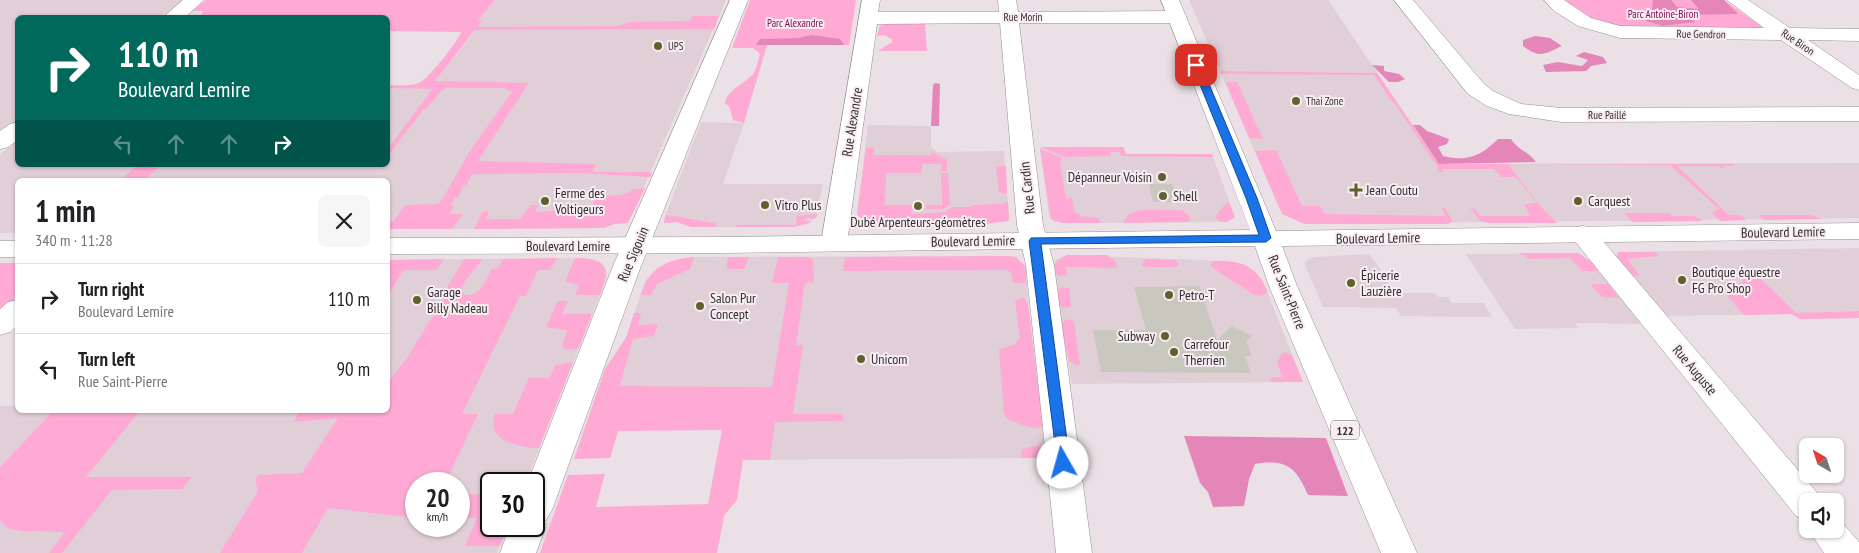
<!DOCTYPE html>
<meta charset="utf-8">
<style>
body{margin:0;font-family:"PT Sans Narrow",sans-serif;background:#f6f6f6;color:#202124;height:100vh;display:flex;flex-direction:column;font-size:19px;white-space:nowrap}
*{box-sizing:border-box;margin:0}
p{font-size:16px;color:#757577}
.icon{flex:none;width:28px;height:28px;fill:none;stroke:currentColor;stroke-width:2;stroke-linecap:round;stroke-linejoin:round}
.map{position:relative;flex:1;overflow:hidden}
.sheet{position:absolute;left:15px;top:178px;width:375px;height:235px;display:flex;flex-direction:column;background:#fff;border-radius:8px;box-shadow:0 1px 4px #0004}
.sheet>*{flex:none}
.guide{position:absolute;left:15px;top:15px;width:375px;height:152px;border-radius:8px;box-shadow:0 1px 4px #0004;background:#00695c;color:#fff;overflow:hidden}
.needle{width:32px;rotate:321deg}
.tools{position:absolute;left:1799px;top:438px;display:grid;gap:10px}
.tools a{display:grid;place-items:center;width:45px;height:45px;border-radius:8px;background:#fff;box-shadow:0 1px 4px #0004;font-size:25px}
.speed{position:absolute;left:405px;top:472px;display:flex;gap:10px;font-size:25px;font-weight:700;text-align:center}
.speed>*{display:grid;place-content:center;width:65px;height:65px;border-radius:50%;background:#fff;box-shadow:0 1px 4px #0004;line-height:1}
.speed small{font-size:12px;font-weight:400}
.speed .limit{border:2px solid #111;border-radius:8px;background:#fff;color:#111}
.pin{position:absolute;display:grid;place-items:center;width:42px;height:42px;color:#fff;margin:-21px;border-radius:10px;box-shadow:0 2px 8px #0006}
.me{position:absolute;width:55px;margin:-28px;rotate:353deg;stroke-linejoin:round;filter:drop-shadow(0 0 4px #0008)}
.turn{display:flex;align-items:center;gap:18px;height:105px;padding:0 20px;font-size:22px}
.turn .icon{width:65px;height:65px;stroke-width:2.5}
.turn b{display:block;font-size:35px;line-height:42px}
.lanes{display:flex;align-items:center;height:48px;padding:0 20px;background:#0003;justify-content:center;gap:25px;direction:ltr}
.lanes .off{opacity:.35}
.round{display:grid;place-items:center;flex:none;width:52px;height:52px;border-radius:8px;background:#f6f6f6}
.summary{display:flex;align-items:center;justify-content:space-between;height:85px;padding:0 20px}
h1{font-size:30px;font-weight:600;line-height:38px}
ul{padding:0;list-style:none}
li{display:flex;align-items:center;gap:15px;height:70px;padding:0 20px;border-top:1px solid #e0e0e0}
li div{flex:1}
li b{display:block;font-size:19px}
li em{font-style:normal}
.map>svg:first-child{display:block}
.built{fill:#e1cfd7;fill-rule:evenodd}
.green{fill:#feaad4}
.forest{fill:#e486b7}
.building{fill:#c8c8bf}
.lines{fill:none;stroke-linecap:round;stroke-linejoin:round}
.minor-casing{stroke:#998f93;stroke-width:1}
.major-casing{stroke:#998f93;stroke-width:1}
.minor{fill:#fff;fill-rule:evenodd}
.major{fill:#fff;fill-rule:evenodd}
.route{fill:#1a73e8;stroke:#114b97}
.poi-dot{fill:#60602d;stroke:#f8edf2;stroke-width:2}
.labels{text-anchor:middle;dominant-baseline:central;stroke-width:4;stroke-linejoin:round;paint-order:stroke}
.far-park-label{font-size:11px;fill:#7c0854;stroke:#f8edf2}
.far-street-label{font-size:11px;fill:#322e30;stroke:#f8edf2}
.far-poi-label{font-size:11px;fill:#322e30;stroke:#f8edf2;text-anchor:start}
.shield{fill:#f8edf2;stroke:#6d676a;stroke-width:1}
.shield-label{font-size:12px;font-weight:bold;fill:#322e30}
.street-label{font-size:14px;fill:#322e30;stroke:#f8edf2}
.poi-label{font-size:14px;fill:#322e30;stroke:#f8edf2;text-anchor:start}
</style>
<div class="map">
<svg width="1859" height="553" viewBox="0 0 1859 553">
<rect width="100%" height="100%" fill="#eae0e5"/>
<path class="built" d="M0,0h184l-25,17 -141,1 -1,101 -17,12z
M495,0h231l-98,223 -14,1 -10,4 -216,1v-49h-370l-1,53h-17v-79l17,-13 1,24h370v-77h45l2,-7 41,-51 1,-9z
M1189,0h139l111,164 420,-1v55l-554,6 -23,-10z
M701,122l43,1 -21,61h100l-7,34 -9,6 -14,3h-102l-14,-5 -13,1v-4z
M868,125l63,1v21l7,5 66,-1 5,68 -1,2 -25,3 -107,2 -13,-5 -6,-7z
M1040,147h83l3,7h86l23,63 -8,5h-7l-119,1 -46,-1 -6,-6z
M1859,248v70l-59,1 -9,-5 -127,2 -34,-40 -12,-24z
M1578,253l15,10 52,61 -70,-1 3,5 -63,1 -49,-75z
M1369,254l10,13 15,26h41l3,4h10l4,6h32l8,14 -91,-1 -5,-8 -73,-1 -18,-42 1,-4 8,-4z
M1068,255l159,6 17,4 18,14 41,103 -231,2 -16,-92 -2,-28 2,-4z
M1007,256l9,1 10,10 2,37 18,154 -303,2 7,-39 -134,-31 -11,-21 21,-31 19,-57 12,-13 17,-7 20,-4z
M582,258l22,8 3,6v5l-82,207h-34v42h17l-11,27h-497v-63h75l66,-80h247v-150zM416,484h43v42h-43z
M0,406h17l1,4h36l-54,57z"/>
<path class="green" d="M206,0h289l-17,20 4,1 -4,6 141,-1 10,-4 60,-1 3,-5h27l-5,13 -239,1 -40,51 94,2 -51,78 118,3 -4,8h60l-2,5 -70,-4 -108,1 -6,11h-3l-5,13h-3l-4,7 3,1 -5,8h14l-11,15h-64v-7h5l12,-17 33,-1 4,-4 28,-49 42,-59 -8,-4h-58c-10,5 -13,17 -23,22l-35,46v-7l44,-60 -44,-1v-3c10,0 25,2 34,-4 8,-5 38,-42 39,-49l-73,-1v-13h-189l4,-7h-11z
M750,0h106l-7,45h-82l-23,78 -11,-3 -4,-14 -4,-2c1,-14 20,-20 28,-30 4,-5 5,-14 7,-20l-7,-6h-21z
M1565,0h159l38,27c-14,6 -140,2 -158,-3 -15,-4 -28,-14 -39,-24z
M889,23h36l2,28h-49l14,-9v-3l-8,-4 -7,1 3,-10z
M1220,71l157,2 62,91h69l33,43 16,16h-69l-8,-2 -10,-13 5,1 5,7h50l-6,-12 13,-1 -21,-26h-15l-7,-8h-52l1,3h-5l-1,-6 -42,-62h1l-4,-2 -18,-27 -153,-1z
M1228,82h9l26,57 -14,-1 -23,-55z
M1040,147h83l3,7h86l1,3 -92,-1 -2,-4h-9l1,4 -46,1z
M866,148h8v7h57v-3l16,8v11h-9l3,-1v-6h-19v9h-36l-1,32h29v4h-3v5h3l31,-2 7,-5h17l4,-2 27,-1 8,-2 1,17 -1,2 -25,3 -107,2 -13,-5 -6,-7z
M1040,149l23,9 -3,4 6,36h6l2,13 7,5 17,2 3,5h-40l-10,-4z
M1276,150l26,56h18l5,8 121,2 -4,-7 2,-2 9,14 -5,3h-143l-23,-10 -27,-63z
M1528,164h205l2,2h-12l4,4 -8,-4h-42l52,49h12l5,5 -26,1 -8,-8 7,-4 -49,-44z
M137,165h24l-16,15 -23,-1z
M998,166h8l1,28 -8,-2 -3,-25z
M941,173h7l2,32 -8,4h-16v-4h16z
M645,188l-17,35 -14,1 -10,4 -130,1 8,-16 5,-2 2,2 -3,6h34l11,-14h7l-3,7c22,0 36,-5 57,-6l5,-11c12,0 28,3 36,-6z
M1226,203h3l6,14 -8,5h-7l-5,-5z
M1140,210h42l9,8 -2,4 -66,1 6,-9z
M1625,213h44l3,3h22l9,5 -71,1z
M818,214l-2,4h-10l-2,3 8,1 -18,5h-59l2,-2h59l1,-9z
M666,215l49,8 2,4h-26l-14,-5 -13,1z
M1758,215h53l11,4 -58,1z
M1618,252h37l3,4 -31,3 13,16 -10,1 -14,-19z
M1519,253h59l15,10 7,8h-18l-12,-13 -40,1z
M1068,255h39l9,7 1,6 -51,-1 1,8 -9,1c-9,-11 -1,-17 10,-21z
M1007,256l9,1 10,10v16h-13l-2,-10 -4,-3 -164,1 2,-14z
M694,257l-4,12 -33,15 -6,11h-10c9,-28 25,-35 53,-38z
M728,257h21l-5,12h-16l-2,-2z
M778,257h30l5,3 1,22 -9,1 -9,62h7l-10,69h50v7l-68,1 -5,38h-27l-6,40 -13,16 -7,37h-177l28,-78 37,-1 -9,33 112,-3 14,-74 -104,1 -8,27 -36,1 31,-90 21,-31 8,-25h7l-3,12 20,-1 -4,12 -21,3 -13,47 152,1 17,-104h-17z
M557,258l-7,12h-12l-12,26h-6l-58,118h16l-33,70h-29v34l-88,-10 -26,45h-82l38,-62 -3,-11 4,-5 43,-2 36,-55 -45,4 8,-12h87v-28l19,-24 40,-65 -1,-4 18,-30h18c-6,11 -18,19 -21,32l4,4c17,1 19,-13 27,-26l6,-1 5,-9z
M575,258c32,0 36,9 25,37h-25l4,-10 -14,-3z
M444,259l-7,11h-33l-16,25v-35z
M1146,259l29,1 4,4 -3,3h-30l-5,-2z
M1214,261c28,-1 42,4 54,31l-7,4 -7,-1 -41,-27 -3,-3z
M0,263h18l-1,33 -17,16z
M1745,278h15l36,35 63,-2v7l-59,1 -9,-5 -47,1 -22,-25 13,-1z
M1593,284h15l11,14 -17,-1 -11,-12z
M1062,287l7,1 2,19 -8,1 -5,-4 -2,-12z
M1023,297l5,7 15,122c-10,6 -27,-4 -37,-8l-2,-5 -5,-63 16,-6 5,-6 -5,-37z
M558,301h10l-6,13h30l-13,34 -14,2 -3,-3 5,-17 -21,-3z
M1067,319l7,2 6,44h-4l-7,-4 -8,-38z
M1285,352l7,3 11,27h-31l-2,-4 12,-1 -5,-15 4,-8z
M573,362l-34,86c-19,0 -54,-7 -44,-34h18l16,-36h20l6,-13z
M54,410h87l-55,67h106l-10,12 -70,1 -50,63h-13l16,-21 -44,-1 -13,-3 -8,-8v-53z
M1032,446l12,1 2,11h-25l1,-8z
M459,494l32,1v31h17l-8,20h-35l12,-28h-18z"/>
<path class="forest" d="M1653,0h18l6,7 22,2 -8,-9h33l14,14 -53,1 10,7 -32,4 -17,-5 -1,-4 7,-7z
M812,35l28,4 4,6h-88l4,-6 38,-1z
M1535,36l15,2 12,8c-18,8 -22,13 -39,0v-6z
M1584,52l19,5 4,6 -16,3 -5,5 -40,1 -3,-7 15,-3 24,4 6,-6 -12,-4z
M1372,65l12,1v5l15,3 6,5 -7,3h-9z
M935,83l5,1 -1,42h-8l2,-41z
M1413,125h7l7,6 22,8 -2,5 -9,3 5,9c24,6 38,0 55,-17h13c8,12 17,12 25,23l-97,2z
M1184,436l142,2 22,58 -40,-1c-12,-28 -22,-36 -53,-31l-6,15 -5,27 -31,1 -5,-15 -8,-9z"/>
<path class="building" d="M1149,184h23l5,18h-24z
M1199,286l18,54 15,-14 20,10 -6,5 6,15h-7l6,17 -150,-1 -8,-42h53l-12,-43z"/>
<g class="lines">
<g class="minor-casing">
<path id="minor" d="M183,0h21l-20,18h-22z
M730,0h18l-107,266 -89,244 -6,10 -3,1 3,5 -10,27h-36l10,-27h24v-42h-7l86,-218z
M862,0h18l-2,12h121l-1,-12h18l2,12 159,-1 7,2 2,4 -2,4 -7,2h-158l24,202 11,40 38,288h-36l-30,-288 -9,-40 -17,-202 -123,1 -30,219 -4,6 -9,2 -9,-2 -4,-6z
M1394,0h19l71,84 9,7 28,13 40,4 298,-1v14l-298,1 -52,-8 -22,-8 -19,-12z
M1544,0h20l27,18 29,8 144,2 -37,-28h21l42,28 69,1v12l-51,-1 51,35v15l-7,-2 -71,-48 -161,-2 -42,-12 -24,-15z
M18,122v18l-10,7 -8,2v-18l10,-7z
M1583,226l9,2 228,268 3,5h-15v19l-12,-4 -222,-276 -4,-6 4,-6z
M18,300v25l-8,7 -10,3v-26l8,-7z
M1835,517l4,2 20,23v11h-35l-16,-24h27z"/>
</g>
<g class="major-casing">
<path id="major" d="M1161,0h18l97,231 583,-8v16l-577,7 15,40 120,267h-36l-112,-267 -14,-40 -537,7 -330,1v-16l330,-1 532,-7z
M0,241h18v16h-18z"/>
</g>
<use href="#minor" class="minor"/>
<use href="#major" class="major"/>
</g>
<path class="route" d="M1196,62l5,3 56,133 14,40 -5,4 -225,2 29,219 -2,4h-10l-29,-226 2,-3 228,-3 -13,-37 -54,-133z"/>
<g class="poi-dot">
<circle cx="658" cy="46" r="5"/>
<circle cx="1296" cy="101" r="5"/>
<circle cx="1162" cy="177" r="5"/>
<path d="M1353.5 182.5h5v5h5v5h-5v5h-5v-5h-5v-5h5z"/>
<circle cx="1163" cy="196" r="5"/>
<circle cx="545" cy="201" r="5"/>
<circle cx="1578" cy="201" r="5"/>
<circle cx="765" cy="205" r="5"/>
<circle cx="918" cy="206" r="5"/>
<circle cx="1682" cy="280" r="5"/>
<circle cx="1351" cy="283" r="5"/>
<circle cx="1169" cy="295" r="5"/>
<circle cx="417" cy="300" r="5"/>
<circle cx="700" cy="306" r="5"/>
<circle cx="1165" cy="336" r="5"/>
<circle cx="1174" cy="352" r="5"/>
<circle cx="861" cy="359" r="5"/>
</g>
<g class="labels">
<g class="far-park-label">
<text x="1663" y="14">Parc Antoine-Biron</text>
<text x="795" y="23">Parc Alexandre</text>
</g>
<g class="far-street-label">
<text x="1023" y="17">Rue Morin</text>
<text transform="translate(1701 34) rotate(1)">Rue Gendron</text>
<text transform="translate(1798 42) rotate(34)">Rue Biron</text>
<text x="1607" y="115">Rue Paillé</text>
</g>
<g class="far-poi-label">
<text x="668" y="46">UPS</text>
<text x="1306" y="101">Thai Zone</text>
</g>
<rect class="shield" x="1331" y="420.5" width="28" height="19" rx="4"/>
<g class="shield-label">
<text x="1345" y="430">122</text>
</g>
<g class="street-label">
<text transform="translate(852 122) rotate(-81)">Rue Alexandre</text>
<text transform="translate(1027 188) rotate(-96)">Rue Cardin</text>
<text transform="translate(1783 232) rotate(-1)">Boulevard Lemire</text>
<text transform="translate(1378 238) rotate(-1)">Boulevard Lemire</text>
<text transform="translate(973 241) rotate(-1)">Boulevard Lemire</text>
<text x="568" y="246">Boulevard Lemire</text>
<text transform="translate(633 254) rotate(-67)">Rue Sigouin</text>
<text transform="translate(1287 292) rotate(68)">Rue Saint-Pierre</text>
<text transform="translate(1695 370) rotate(50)">Rue Auguste</text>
</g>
<g class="poi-label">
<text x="1152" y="177" text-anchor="end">Dépanneur Voisin</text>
<text x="1366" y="190">Jean Coutu</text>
<text x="555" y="193">Ferme des<tspan x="555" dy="16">Voltigeurs</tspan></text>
<text x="1173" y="196">Shell</text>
<text x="1588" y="201">Carquest</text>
<text x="775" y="205">Vitro Plus</text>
<text x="918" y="222" text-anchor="middle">Dubé Arpenteurs-géomètres</text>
<text x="1692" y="272">Boutique équestre<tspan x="1692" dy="16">FG Pro Shop</tspan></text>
<text x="1361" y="275">Épicerie<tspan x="1361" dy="16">Lauzière</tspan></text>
<text x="427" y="292">Garage<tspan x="427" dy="16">Billy Nadeau</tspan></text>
<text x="1179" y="295">Petro-T</text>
<text x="710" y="298">Salon Pur<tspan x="710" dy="16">Concept</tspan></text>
<text x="1155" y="336" text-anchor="end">Subway</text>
<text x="1184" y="344">Carrefour<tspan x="1184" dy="16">Therrien</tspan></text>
<text x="871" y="359">Unicom</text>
</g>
</g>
</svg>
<div class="tools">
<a><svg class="needle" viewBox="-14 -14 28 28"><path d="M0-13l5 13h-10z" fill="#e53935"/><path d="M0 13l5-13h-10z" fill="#757577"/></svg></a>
<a><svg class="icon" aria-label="sound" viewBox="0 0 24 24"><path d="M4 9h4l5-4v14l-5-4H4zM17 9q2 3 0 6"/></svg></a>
</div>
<div class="speed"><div>20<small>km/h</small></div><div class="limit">30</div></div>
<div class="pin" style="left:1196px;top:65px;background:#d93025"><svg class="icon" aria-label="arrive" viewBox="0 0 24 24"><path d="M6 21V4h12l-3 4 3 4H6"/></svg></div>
<svg class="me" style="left:1063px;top:463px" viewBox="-20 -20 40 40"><circle r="19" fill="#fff"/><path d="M0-13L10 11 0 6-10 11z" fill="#1a73e8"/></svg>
<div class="guide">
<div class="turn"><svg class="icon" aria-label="right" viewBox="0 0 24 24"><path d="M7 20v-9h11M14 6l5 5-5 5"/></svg><div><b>110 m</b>Boulevard Lemire</div></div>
<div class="lanes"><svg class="icon off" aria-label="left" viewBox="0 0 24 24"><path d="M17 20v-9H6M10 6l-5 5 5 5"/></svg><svg class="icon off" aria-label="ahead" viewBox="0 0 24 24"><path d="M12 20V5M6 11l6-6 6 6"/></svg><svg class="icon off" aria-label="ahead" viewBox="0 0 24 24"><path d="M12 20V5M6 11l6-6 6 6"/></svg><svg class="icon" aria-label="right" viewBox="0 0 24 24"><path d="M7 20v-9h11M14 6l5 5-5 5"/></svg></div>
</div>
<section class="sheet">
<div class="summary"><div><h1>1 min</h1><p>340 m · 11:28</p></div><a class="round"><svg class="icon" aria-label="close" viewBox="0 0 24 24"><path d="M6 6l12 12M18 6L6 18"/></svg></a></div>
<ul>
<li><svg class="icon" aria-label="right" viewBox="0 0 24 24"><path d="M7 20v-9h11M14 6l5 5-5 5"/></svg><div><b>Turn right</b><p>Boulevard Lemire</p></div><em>110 m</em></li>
<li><svg class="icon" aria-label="left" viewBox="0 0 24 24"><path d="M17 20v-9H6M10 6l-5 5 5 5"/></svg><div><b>Turn left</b><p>Rue Saint-Pierre</p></div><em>90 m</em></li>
</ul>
</section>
</div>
